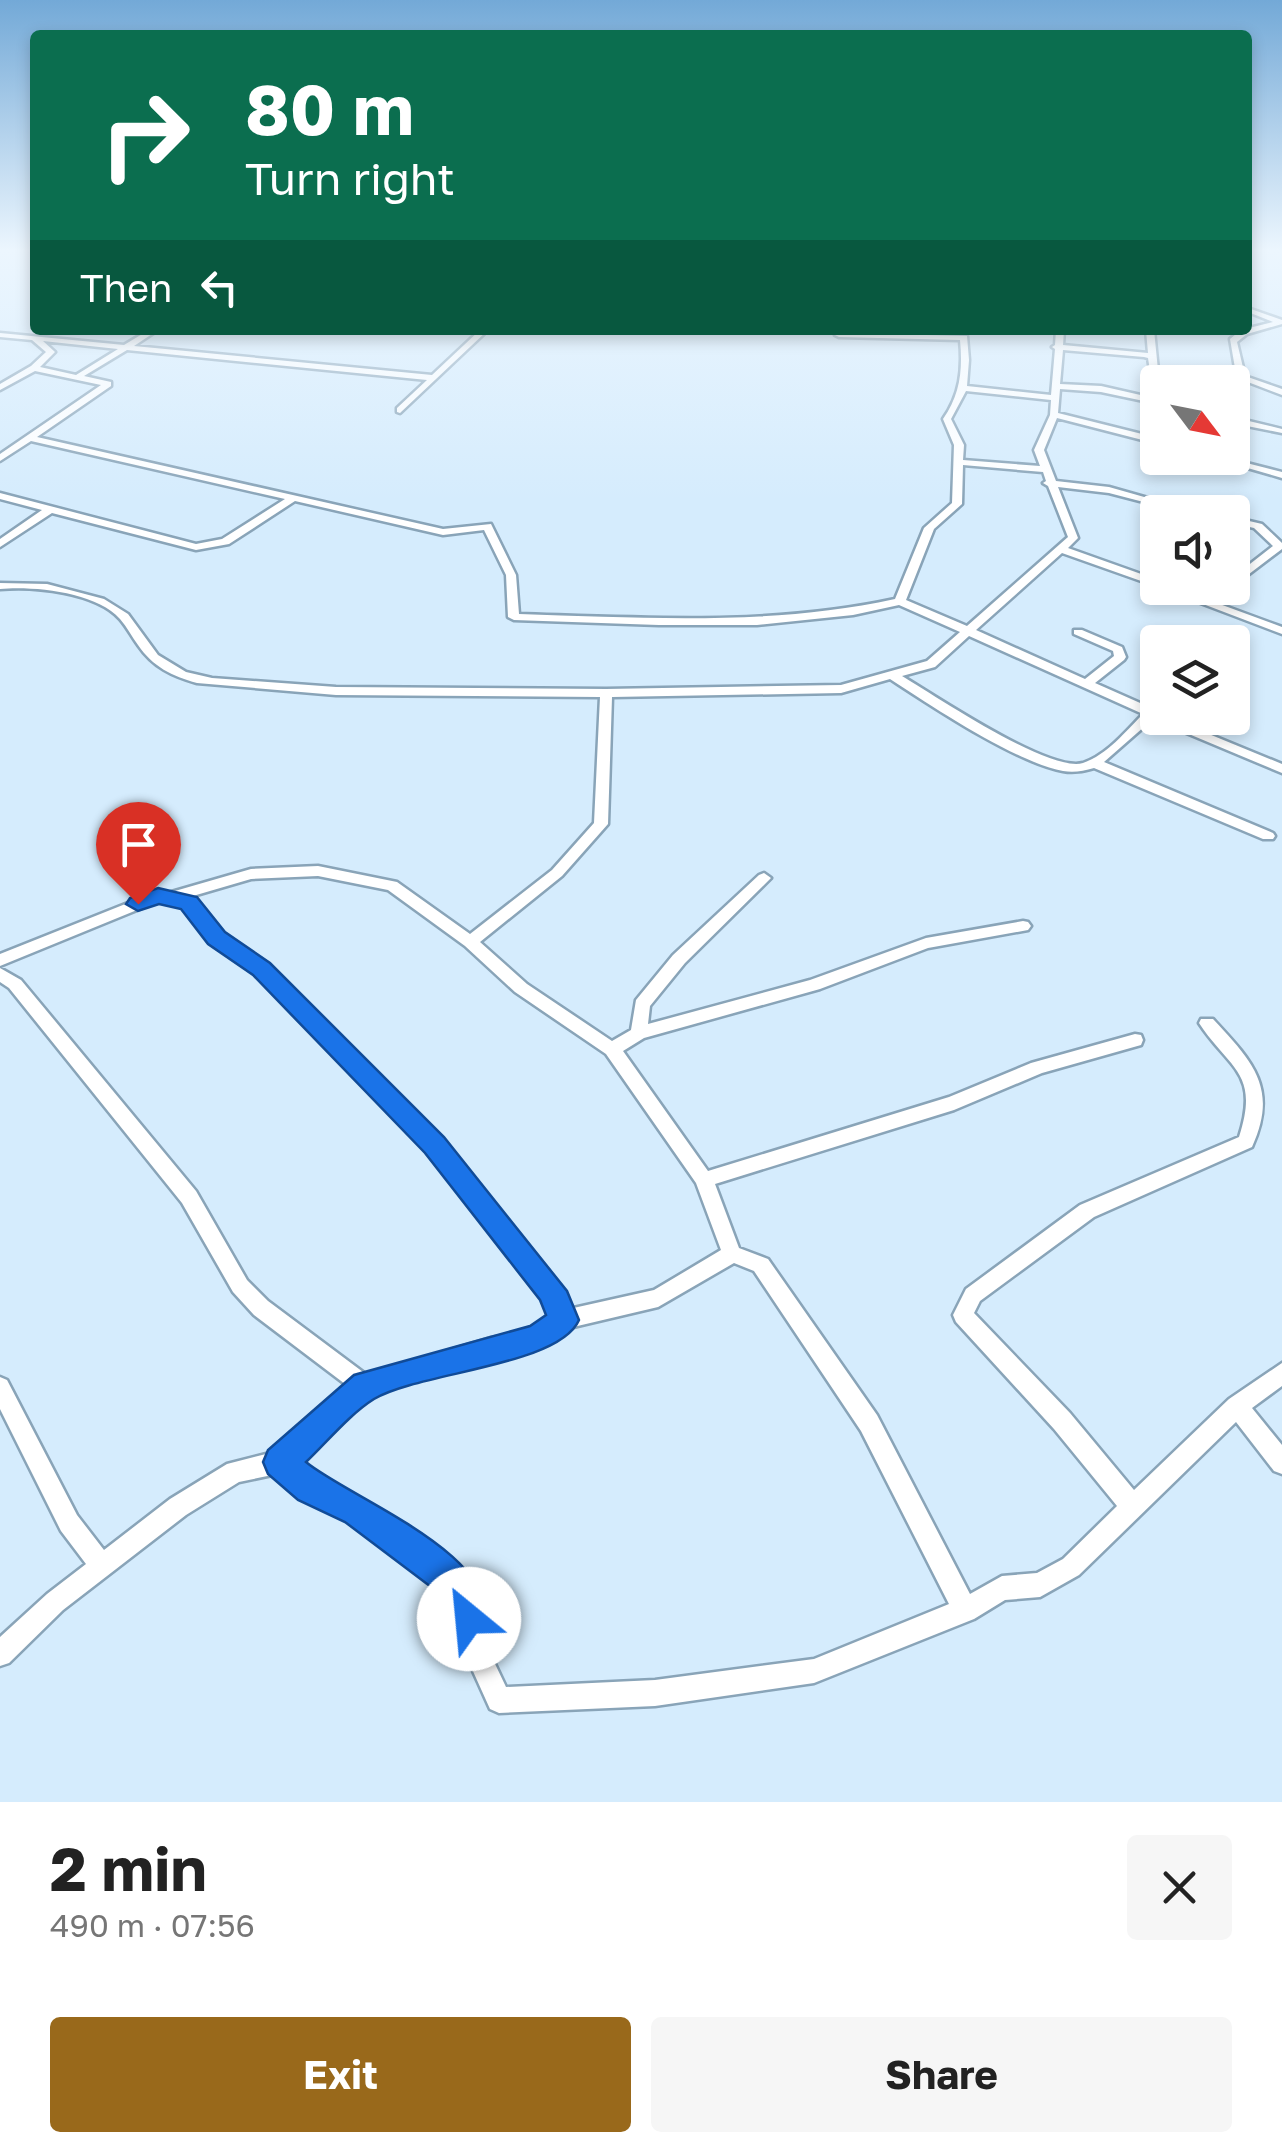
<!DOCTYPE html>
<meta charset="utf-8">
<style>
body{margin:0;font-family:"Golos Text",sans-serif;background:#f6f6f6;color:#222;height:100vh;display:flex;flex-direction:column;font-size:38px;white-space:nowrap}
*{box-sizing:border-box;margin:0}
p{font-size:32px;color:#767676}
.icon{flex:none;width:55px;height:55px;fill:none;stroke:currentColor;stroke-width:2;stroke-linecap:round;stroke-linejoin:round}
.map{position:relative;height:1802px;overflow:hidden}
.drawer{display:flex;flex-direction:column;background:#fff;flex:1}
.drawer>*{flex:none}
.banner{position:absolute;left:30px;top:30px;width:1222px;height:305px;border-radius:10px;box-shadow:0 5px 15px #0003;background:#0b6e4f;color:#fff;overflow:hidden}
.needle{width:65px;rotate:122deg}
.buttons{position:absolute;left:1140px;top:365px;display:grid;gap:20px}
.buttons a{display:grid;place-items:center;width:110px;height:110px;border-radius:10px;background:#fff;box-shadow:0 5px 15px #0003;font-size:50px}
.pin{position:absolute;display:grid;place-items:center;width:85px;height:85px;color:#fff;margin:-102px -42px;border-radius:50% 50% 50% 0;rotate:-45deg;box-shadow:0 0 10px #0007}
.pin .icon{rotate:45deg}
.me{position:absolute;width:110px;margin:-55px;rotate:332deg;stroke-linejoin:round;filter:drop-shadow(0 0 8px #0008)}
.turn{display:flex;align-items:center;gap:35px;height:210px;padding:0 50px;font-size:45px}
.turn .icon{width:130px;height:130px;stroke-width:2.5}
.turn b{display:block;font-size:70px;line-height:85px}
.then{display:flex;align-items:center;height:95px;padding:0 50px;background:#0003;gap:20px;font-size:38px}
.round{display:grid;place-items:center;flex:none;width:105px;height:105px;border-radius:10px;background:#f6f6f6}
.headline{display:flex;align-items:center;justify-content:space-between;height:170px;padding:0 50px}
h1{font-size:60px;font-weight:700;line-height:75px}
.primary-button{display:flex;gap:20px;margin-top:auto;padding:20px 50px}
.primary-button a{flex:1;height:115px;border-radius:10px;background:#99691b;color:#fff;font-size:40px;font-weight:700;line-height:115px;text-align:center}
.primary-button a+a{background:#f6f6f6;color:#222}
.map>svg:first-child{display:block}
.lines{fill:none;stroke-linecap:round;stroke-linejoin:round}
.minor-casing{stroke:#89a4b8;stroke-width:5}
.minor{fill:#fff;fill-rule:evenodd}
.route{fill:#1a73e8;stroke:#114b97;stroke-width:2.5}
</style>
<div class="map">
<svg width="1282" height="1802" viewBox="0 0 1282 1802">
<rect width="100%" height="100%" fill="#d5ecfd"/>
<g class="lines">
<g class="minor-casing">
<path id="minor" d="M1248,308l34,12v4l-35,10 -10,8 8,34 37,13v6l-42,-16 -83,-2 -7,-6 -2,-13 -4,-1 -81,-7 -3,34 41,2 57,13v5l-57,-12 -41,-3 -2,24 100,25v6l-101,-26 -13,32 12,31 53,6 88,25h-15l-73,-19 -51,-6 20,51 -10,10 90,32v7l-96,-34 -86,77 109,49 29,-23 -1,-5 -39,-17v-4h8l40,17 4,10 -2,3 -29,23 61,27 2,8h12l112,46v9l-129,-54 -49,43 169,71 2,3 -2,3h-10l-169,-71c-11,3 -20,5 -31,3 -48,-9 -130,-64 -173,-92l-49,14 -229,4 -4,127 -46,52 -82,66 47,42 85,57 19,-11 5,-30 37,-45 86,-80 5,-2 7,5 -86,85 -35,43 -2,18 162,-44 116,-42 97,-17 5,1 3,4 -3,4 -100,18 -108,41 -176,49 -21,13 85,120 241,-74 82,-34 104,-29 6,1 2,5 -2,5 -99,28 -88,37 -239,74 24,64 29,11 109,156 93,179 32,-18 35,-3 26,-14 54,-53 -63,-77 -98,-107 -3,-7 13,-26 114,-84 159,-68c21,-65 -9,-67 -40,-114l2,-4h12c39,42 66,69 39,128l-158,70 -114,84 -6,12 96,100 64,77 95,-91 53,-36v23l-30,22 30,37v29l-8,-3 -38,-49 -157,153 -39,22 -35,3 -31,19 -160,64 -159,23 -156,7 -9,-4 -27,-60 -11,-53 -103,-78 -47,-22 -25,-22 -38,8 -53,33 -123,95 -54,53 -9,3v-29l47,-43 39,-30 -25,-33 -61,-122v-32l7,3 70,135 27,35 66,-51 57,-35 47,-12 75,-65 -95,-72 -21,-23 -51,-89 -173,-215 -9,-6v-14l21,12 175,211 51,89 21,21 99,74 124,-37 41,-8 20,-14 -8,-19 -116,-147 -172,-177 -44,-31 -29,-35 -24,-6 -159,65v-12l158,-63 10,2 83,-24 67,-3 79,16 73,52 82,-64 42,-47 6,-126 -264,-2 -139,-12c-25,-7 -44,-16 -59,-38 -6,-8 -11,-18 -18,-26 -24,-27 -86,-33 -120,-30v-6l47,1 57,15 24,15 30,41 28,17 26,6 124,9 270,2 235,-4 86,-24 33,-29 -61,-27 -46,10 -96,10h-98l-145,-5 -6,-3 -2,-42 -22,-45 -41,5 -148,-34 -66,43 -33,6 -144,-37 -52,34v-8l42,-29 -42,-11v-6l196,51 26,-5 63,-40 -254,-58 -31,20v-7l101,-69 -66,-14 -35,19v-6l31,-18 15,-14 -14,-12 -32,-3v-4l124,12 25,-15h9l-24,16 298,29 48,-45h8l-88,83 -3,-1v-4l30,-28 -300,-30 -43,26 27,6v4l-74,51 406,92 48,-5 25,51 3,39c127,4 252,12 376,-15l29,-71 28,-25 2,-58 -11,-26c17,-24 20,-49 17,-79l-121,-3 -4,-2 2,-5h8l-1,3 123,3 2,24 -2,26 84,9 4,-46 -3,-2 3,-2 1,-15h8l-1,15 85,8 -2,-23h8l4,40 4,3 74,1 -6,-35 11,-9 32,-8 -25,-10zM43,341l75,8 -42,26 -36,-8 15,-15zM966,391l85,9 -1,15 -16,35 6,16 -77,-6 1,-15 -13,-26zM963,465l80,7 3,9 -3,2 5,3 20,51 -101,89 -61,-26 28,-71 28,-25zM969,636l174,78c-17,17 -36,41 -60,49 -34,10 -149,-68 -181,-87l33,-9zM318,876l70,14 77,56 50,46 91,62 90,129 25,67 -67,40 -85,19 -11,-24 -118,-145 -172,-175 -46,-31 -29,-35 -7,-1 65,-19zM734,1263l20,8 107,160 88,173 -135,55 -159,21 -149,7 -19,-40 -16,-66 -106,-79 -47,-22 -21,-18 74,-68 120,-36 45,-9 33,-21 89,-21z
M1232,417l50,12v4l-50,-10z
M1213,458h14l55,14v6z
M1232,517l30,7 20,19v6l-50,38v-9l41,-32 -19,-18 -22,-5z
M1161,588h15l106,39v7z"/>
</g>
<use href="#minor" class="minor"/>
</g>
<linearGradient id="sky" x2="0" y2="1"><stop stop-color="#73a9d7"/><stop offset="0.5" stop-color="#ecf6fe"/><stop offset="1" stop-color="#ecf6fe" stop-opacity="0"/></linearGradient>
<rect width="1282" height="501" fill="url(#sky)"/>
<path class="route" d="M158,888l39,9 28,35 45,31 174,174 123,154 12,29c-20,46 -159,52 -205,79 -24,15 -47,43 -68,63 43,36 207,97 176,170l-13,5 -13,-5 -9,-33 -102,-77 -47,-22 -30,-26 -5,-12 5,-12 86,-75 176,-49 16,-11 -6,-15 -115,-147 -172,-178 -45,-31 -27,-35 -22,-5 -21,7 -12,-7 4,-6z"/>
</svg>
<div class="buttons">
<a><svg class="needle" viewBox="-14 -14 28 28"><path d="M0-13l5 13h-10z" fill="#e53935"/><path d="M0 13l5-13h-10z" fill="#767676"/></svg></a>
<a><svg class="icon" aria-label="sound" viewBox="0 0 24 24"><path d="M4 9h4l5-4v14l-5-4H4zM17 9q2 3 0 6"/></svg></a>
<a><svg class="icon" aria-label="layers" viewBox="0 0 24 24"><path d="M12 4l9 5-9 5-9-5zM3 14l9 5 9-5"/></svg></a>
</div>
<div class="pin" style="left:138px;top:904px;background:#d93025"><svg class="icon" aria-label="arrive" viewBox="0 0 24 24"><path d="M6 21V4h12l-3 4 3 4H6"/></svg></div>
<svg class="me" style="left:469px;top:1619px" viewBox="-20 -20 40 40"><circle r="19" fill="#fff"/><path d="M0-13L10 11 0 6-10 11z" fill="#1a73e8"/></svg>
<div class="banner">
<div class="turn"><svg class="icon" aria-label="right" viewBox="0 0 24 24"><path d="M7 20v-9h11M14 6l5 5-5 5"/></svg><div><b>80 m</b>Turn right</div></div>
<div class="then">Then<svg class="icon" aria-label="left" viewBox="0 0 24 24"><path d="M17 20v-9H6M10 6l-5 5 5 5"/></svg></div>
</div>
</div>
<section class="drawer">
<div class="headline"><div><h1>2 min</h1><p>490 m · 07:56</p></div><a class="round"><svg class="icon" aria-label="close" viewBox="0 0 24 24"><path d="M6 6l12 12M18 6L6 18"/></svg></a></div>
<div class="primary-button"><a>Exit</a><a>Share</a></div>
</section>
